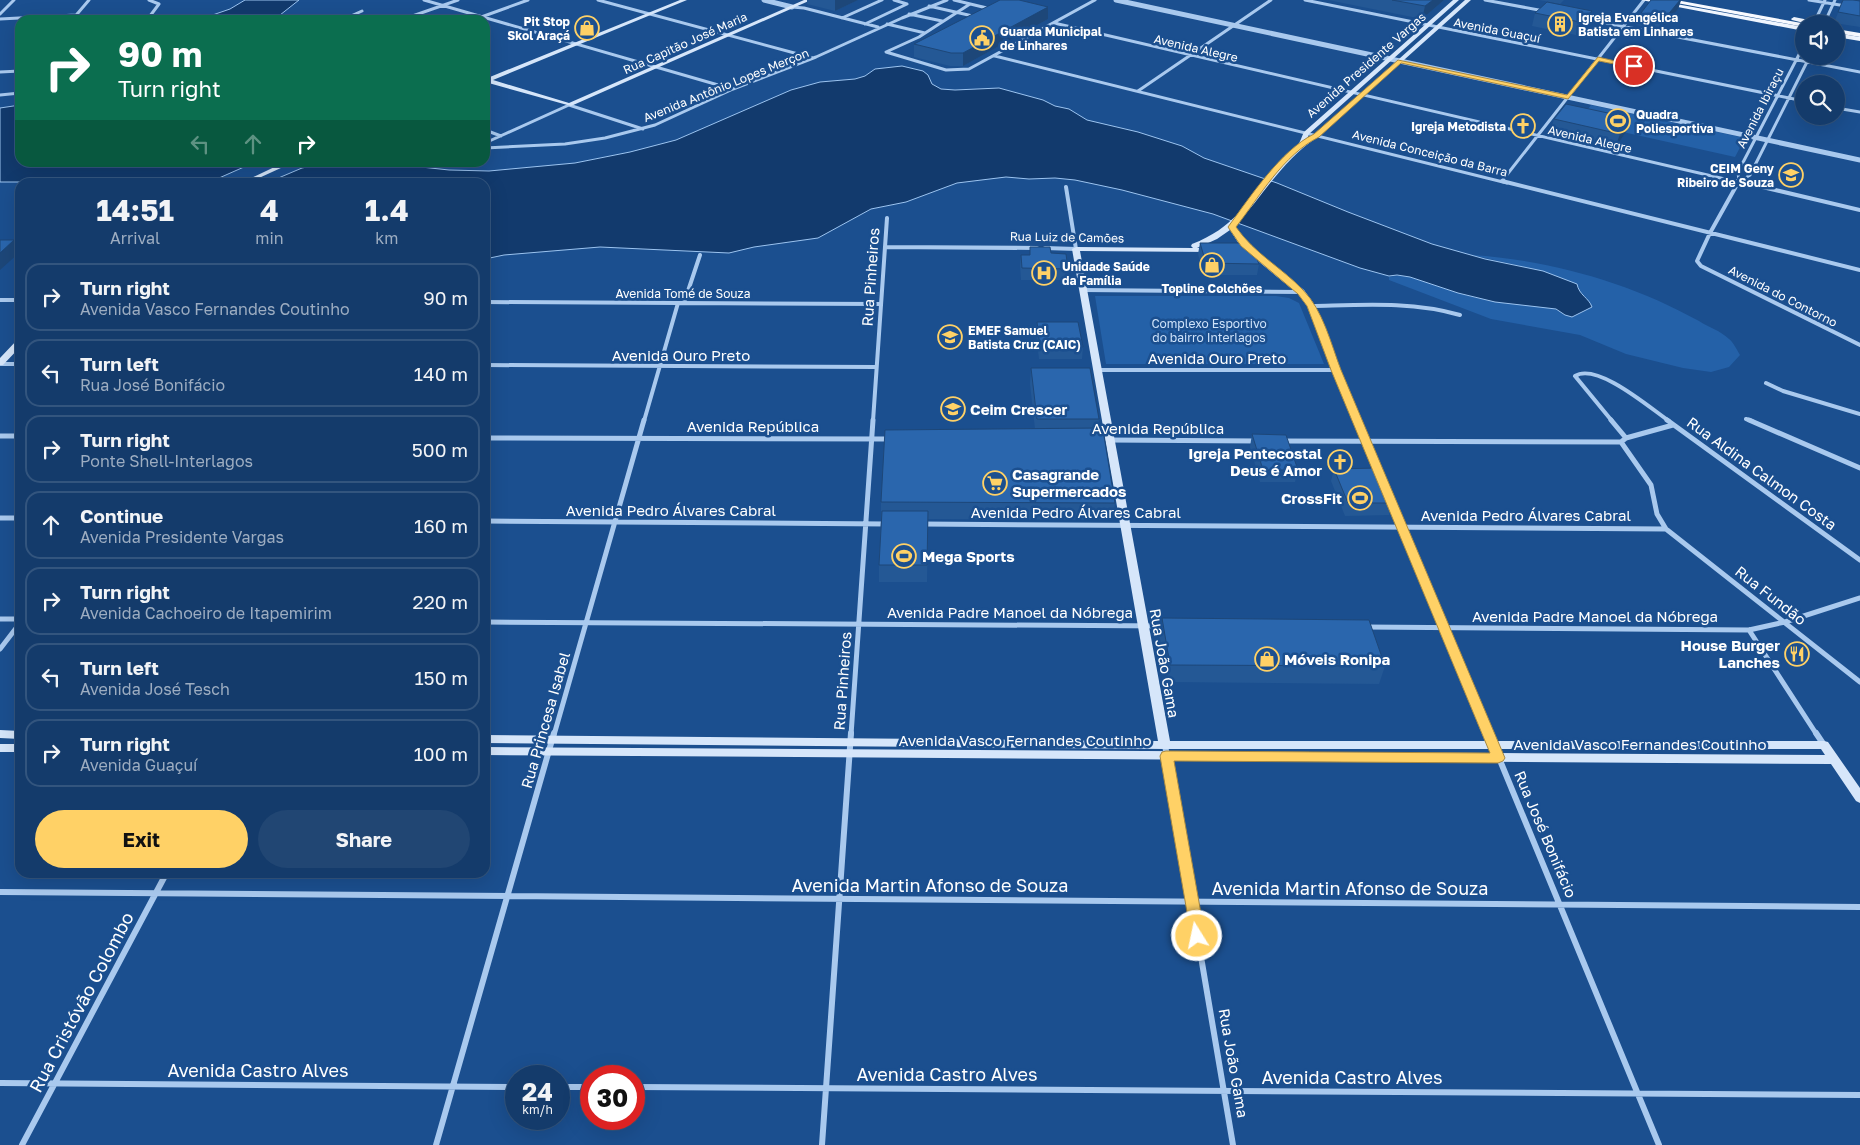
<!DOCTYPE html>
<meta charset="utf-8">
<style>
body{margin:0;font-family:"Golos Text",sans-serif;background:#214673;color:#f1f3f6;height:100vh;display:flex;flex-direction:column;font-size:19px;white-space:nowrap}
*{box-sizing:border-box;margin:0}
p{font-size:16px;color:#9dadc1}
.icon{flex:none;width:28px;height:28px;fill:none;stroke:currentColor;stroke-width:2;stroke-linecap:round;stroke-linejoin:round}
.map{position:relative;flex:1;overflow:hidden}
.panel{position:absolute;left:15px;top:178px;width:475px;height:700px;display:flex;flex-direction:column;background:#143b6b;border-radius:15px;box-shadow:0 5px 20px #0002,0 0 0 1px #33557e}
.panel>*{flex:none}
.hud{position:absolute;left:15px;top:15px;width:475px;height:152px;border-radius:15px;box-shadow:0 5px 20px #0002,0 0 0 1px #33557e;background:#0b6e4f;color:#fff;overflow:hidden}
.fabs{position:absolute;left:1795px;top:15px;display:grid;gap:10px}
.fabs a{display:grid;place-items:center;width:50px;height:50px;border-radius:50%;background:#143b6b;box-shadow:0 5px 20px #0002,0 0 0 1px #33557e;font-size:25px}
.speed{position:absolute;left:505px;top:1065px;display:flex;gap:10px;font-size:25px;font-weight:700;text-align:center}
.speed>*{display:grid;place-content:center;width:65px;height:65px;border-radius:50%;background:#143b6b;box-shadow:0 5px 20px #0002,0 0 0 1px #33557e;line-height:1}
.speed small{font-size:12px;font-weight:400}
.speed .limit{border:8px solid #d22;background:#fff;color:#111}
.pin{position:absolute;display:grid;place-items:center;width:42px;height:42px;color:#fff;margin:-21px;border:2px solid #fff;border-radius:50%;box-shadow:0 1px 5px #0007}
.me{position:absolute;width:55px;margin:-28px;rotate:350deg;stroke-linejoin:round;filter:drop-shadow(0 0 4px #0008)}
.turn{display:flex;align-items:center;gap:18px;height:105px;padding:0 20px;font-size:22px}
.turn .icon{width:65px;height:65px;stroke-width:2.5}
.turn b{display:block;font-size:35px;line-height:42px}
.lanes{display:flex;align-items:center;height:48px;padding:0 20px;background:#0003;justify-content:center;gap:25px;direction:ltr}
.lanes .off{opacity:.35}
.eta{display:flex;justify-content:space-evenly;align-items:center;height:85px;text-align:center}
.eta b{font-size:30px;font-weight:700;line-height:35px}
.button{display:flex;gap:10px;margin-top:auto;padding:10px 20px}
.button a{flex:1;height:58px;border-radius:30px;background:#ffd166;color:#111;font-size:20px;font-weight:700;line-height:58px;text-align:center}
.button a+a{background:#214673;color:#f1f3f6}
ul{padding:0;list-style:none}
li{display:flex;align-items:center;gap:15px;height:68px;margin:0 10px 8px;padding:0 10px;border:2px solid #33557e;border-radius:15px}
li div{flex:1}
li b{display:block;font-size:19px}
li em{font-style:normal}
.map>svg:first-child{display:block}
.green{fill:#2461a8}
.water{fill:#123a6d;stroke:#9cc4f0}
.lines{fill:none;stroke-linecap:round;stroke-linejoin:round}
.minor-far3{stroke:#a9c9ee;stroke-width:3}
.minor-far2{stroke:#a9c9ee;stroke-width:4}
.minor-far1{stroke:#a9c9ee;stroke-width:5}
.minor{stroke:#a9c9ee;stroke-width:6}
.tertiary{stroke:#a9c9ee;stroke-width:5}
.secondary{fill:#d6e6fa;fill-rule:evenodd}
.primary{fill:#f0f6ff;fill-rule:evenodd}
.trunk{fill:#f8faff;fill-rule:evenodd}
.wall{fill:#245895}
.shaded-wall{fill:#1d4779}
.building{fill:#2a66ad;stroke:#1d4779}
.route{fill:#ffd166;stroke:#a68842}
.labels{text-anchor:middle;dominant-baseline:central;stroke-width:5;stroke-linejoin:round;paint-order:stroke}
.far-poi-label{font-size:12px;font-weight:bold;fill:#fff;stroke:#1b4f8f;text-anchor:start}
.far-street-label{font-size:12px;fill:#fff;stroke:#1b4f8f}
.far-park-label{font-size:12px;fill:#cfe3fa;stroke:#1b4f8f}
.street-label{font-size:15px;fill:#fff;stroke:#1b4f8f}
.poi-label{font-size:15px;font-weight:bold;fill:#fff;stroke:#1b4f8f;text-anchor:start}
.near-street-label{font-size:18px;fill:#fff;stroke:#1b4f8f}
</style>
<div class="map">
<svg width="1860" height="1145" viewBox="0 0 1860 1145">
<rect width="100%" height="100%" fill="#1b4f8f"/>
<path class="green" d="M1591,105l154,33 -10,19 -157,-35z
M1472,255c78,5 159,28 227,66 9,6 22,10 30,18 4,3 8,11 11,16l-11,12 -18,5 -28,-4 -57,-14 -46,-19 -89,-16 -102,-39v-3c23,-5 46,9 67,15 18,6 38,10 57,12 17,1 38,0 52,11l19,-4 8,-4 -14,-18 -57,-23z
M1095,296h181l13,2 10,5 25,61h-218z"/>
<path class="water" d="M245,0h54l-19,15 -1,5h-81l32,-11z
M902,66l21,5 5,4 4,9 9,5 14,1 44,-2 44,12 12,6 14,3 18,11 51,12 44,14 22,12 73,25 71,29 84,32 53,15 58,12 34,13c2,11 12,14 15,23l-20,10 -7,-2 -9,-6 -61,-7 -37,-9 -48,-16 -13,-2 -8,1 -29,-8 -147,-54 -91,-24 -47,-10 -20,-2 -26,1 -23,-2 -49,6 -51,19 -35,7 -53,29 -64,9 -25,6 -129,-6 -96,8 -19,4v-77h-216l33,-14 24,-5 49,-1 74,8 40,1 86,-8 55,-11 46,-12 115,-50 29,-8 35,-3 10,-3 10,-7z
M20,105v57l233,1 -43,19h-210v-74z"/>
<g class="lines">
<path class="minor-far3" d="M424,0l308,89
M598,0l215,58
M954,0l37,9
M1305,0l499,101
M1485,0l59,11
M1809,0l37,6
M970,4l-51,33 -33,15 60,18 23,-1 126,-69
M929,6l48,11
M792,7l12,1 74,19
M0,14l14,-14
M909,14l33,7
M842,18l40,-18
M0,19l76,-4
M1584,19l276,53
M72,20l17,-20
M147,20l12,-16 -10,-4
M342,20l20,-9
M401,20l57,-20
M473,20l55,-20
M1054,23l688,160
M1814,23l11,-23
M865,24l42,-20 -13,-4
M887,24l38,9
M1824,24l11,-24
M995,56l512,127
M0,72l20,-1
M1138,91l133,-91
M0,95l20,-2
M1836,108l24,4
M485,130l16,6
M485,143l84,-38 74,24
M485,148l80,-4 40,-6 50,-13 78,-36 83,-32 86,-39 45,-18
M1502,181l142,-181
M1739,181l-1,-9 66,-127
M1738,183l12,-8 60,-119"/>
<path class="minor-far2" d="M1502,181l358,89
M1737,181l123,29
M1739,181l-29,52 -13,28 4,5 159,79
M885,247l152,1
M1045,248l31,1 -10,-62
M1083,290l217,2
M0,300h20
M485,302l396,2
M684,303l16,-48
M1311,306c50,-1 100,-5 149,9
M0,364h20
M485,365l391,2
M1098,370h238
M1766,383l17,8 77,23
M1746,419l6,2
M644,421l34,-118
M873,421l14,-203
M1612,421l-37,-45c22,-14 75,32 94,45"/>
<path class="minor-far1" d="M1611,420l15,18 -5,4 30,43 6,29 9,15 194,153
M1667,420l193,140
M1749,420l111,48
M0,436h20
M485,438l404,1
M1626,438l47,-13
M1108,440l149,1
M1283,441l338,1
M0,518h20
M485,521l401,3
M922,524l744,5
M0,619h20
M485,622l682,4
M1365,627l384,3 36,-8 75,-24
M1749,630l68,105
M0,649l20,-26
M554,735l90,-315
M851,735l22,-315"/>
<path class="minor" d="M1816,733l8,12
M1165,745l68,400
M1499,758l160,387
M0,892l1860,15
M0,1083l516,4
M559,1087h32
M634,1087l1226,8
M22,1145l145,-273
M436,1145l118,-412
M822,1145l29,-412"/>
<path class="tertiary" d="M764,0l28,7
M1116,0l744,160"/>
<path class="secondary" d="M680,0h7l-194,80 76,23 235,-103h7l-240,106 -86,-24v-3z
M1453,0h6l-150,134 -2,5 8,-5 150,-134h6l-152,136c-38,25 -54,58 -84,90l12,18 57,46 11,16 25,64 157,371h327l4,1 32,46v15l-4,-2 -25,-37 -1346,-9v-8l1006,6 -2,-4h-324l-680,-6v-8l673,6 -86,-492 4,-2 117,1 -2,-2 1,-2c43,-17 54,-41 82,-74 7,-9 16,-16 24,-25 2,-3 4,-9 6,-13zM1230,230l11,17 57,47 9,12 25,64 153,371h-315l-90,-490 131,1 4,-2 -1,-2h-17l20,-9zM1501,749h320l4,6 -326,-2z
M285,162h9l-44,20h-7z
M17,340h3v7l-17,18h-3v-7z
M0,730l20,1v8l-20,-1z
M0,744h20v8h-20z"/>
<path class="primary" d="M1641,0h13l150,27v4z
M1794,17l25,5 3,2h-14l-16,-4 -1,-1z
M1836,33l24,4v4l-24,-4z"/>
<path class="trunk" d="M1661,0h15l131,24h-3v3z
M1836,29l24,4v4l-24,-4z"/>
</g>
<path class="wall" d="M807,0h51l-23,11 -28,-7z
M1328,0h116l-22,19z
M1539,0h25l-4,4z
M1651,0h30l-3,9 -17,21 -25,-5 5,-12z
M1843,0l17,1v26l-26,-4z
M1048,7v12l-85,47h-13l-36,-9v-13z
M1535,13l53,10 -12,12 -44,-9z
M1631,118l-5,14 -11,16 -65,-15 4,-14z
M1200,243l59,21 -2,11h-53l-6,-21z
M1030,247l21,6 17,16 -1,11h-46l-1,-14 1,-11h9z
M1037,322l46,25 -1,12h-43l-3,-25z
M1031,368l68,51 -1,9 17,75 -2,17 -185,-1 -1,63h-48v-17l2,-46v-17l154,-73 -5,-45z
M1252,434l46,36 -3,12h-35l-10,-35z
M1334,469l59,34 -4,12 -44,1 -14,-35z
M1162,618l223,48 -6,18 -212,-2 -8,-46z"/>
<path class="shaded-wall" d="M835,0h23l-23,11z
M1433,0h11l-22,19 3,-13z
M1680,0h1l-3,9 -17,21 5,-13z
M1048,7v12l-85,47v-13z
M1592,11l-4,12 -12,12 4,-13z
M1631,118l-5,14 -11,16 5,-14z
M14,240l6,12 -20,18v-17z"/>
<path class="building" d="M1000,0h19l29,7 -85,46h-12l-37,-9z
M1392,0h41l-8,6z
M1651,0h29l-14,17 -25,-4z
M1843,0h10l7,1v15l-22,-4z
M1547,2l45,9 -12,11 -45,-9z
M1566,104l65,14 -11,16 -66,-15z
M0,240h14l-14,13z
M1200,243h50l9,21 -53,-1z
M1030,247h20l1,6 15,1 2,15 -46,-1 -1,-13h9z
M1037,322h41l5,25h-43z
M1031,368h59l9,51h-62z
M1100,428v2h3l12,73 -234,-1 4,-72z
M1252,434l34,1 12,35h-35z
M1378,468l15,35h-45l-14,-34z
M882,511h46l-1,54h-48z
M1162,618l207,2 16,46 -215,-1z"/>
<path class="route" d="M1598,57l39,9 -3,2 -35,-7 -31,38 -167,-36 -82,74c-36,18 -59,59 -83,90 19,27 45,40 67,63 20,20 28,54 38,80l164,388 -2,3 -5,2 -324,-2 31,175 -3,5 -5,2 -5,-2 -32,-185 2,-4 4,-1 324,2 -159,-383 -24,-64 -9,-12 -57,-48 -13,-19c22,-30 53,-77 86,-93l84,-74 169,35z"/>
<defs>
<g id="building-ring" transform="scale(1.25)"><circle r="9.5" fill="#1b4f8f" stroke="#ffd166" stroke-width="1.5"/><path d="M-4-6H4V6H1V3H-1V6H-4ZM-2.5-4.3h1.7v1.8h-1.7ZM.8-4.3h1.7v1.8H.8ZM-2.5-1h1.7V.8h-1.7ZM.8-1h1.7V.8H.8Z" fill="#ffd166"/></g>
<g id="shop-ring" transform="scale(1.25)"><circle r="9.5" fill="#1b4f8f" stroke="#ffd166" stroke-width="1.5"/><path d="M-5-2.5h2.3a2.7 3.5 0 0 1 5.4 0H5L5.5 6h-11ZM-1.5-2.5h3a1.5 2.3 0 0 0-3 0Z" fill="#ffd166"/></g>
<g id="civic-ring" transform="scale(1.25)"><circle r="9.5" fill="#1b4f8f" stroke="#ffd166" stroke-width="1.5"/><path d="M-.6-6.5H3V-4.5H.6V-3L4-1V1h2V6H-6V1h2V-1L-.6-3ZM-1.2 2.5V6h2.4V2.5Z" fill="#ffd166"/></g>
<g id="stadium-ring" transform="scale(1.25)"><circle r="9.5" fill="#1b4f8f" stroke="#ffd166" stroke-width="1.5"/><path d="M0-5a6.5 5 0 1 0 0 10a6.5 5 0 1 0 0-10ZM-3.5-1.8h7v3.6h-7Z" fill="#ffd166"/></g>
<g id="church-ring" transform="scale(1.25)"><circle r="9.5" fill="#1b4f8f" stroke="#ffd166" stroke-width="1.5"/><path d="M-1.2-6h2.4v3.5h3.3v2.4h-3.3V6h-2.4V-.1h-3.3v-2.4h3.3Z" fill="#ffd166"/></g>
<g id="school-ring" transform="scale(1.25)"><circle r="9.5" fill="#1b4f8f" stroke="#ffd166" stroke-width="1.5"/><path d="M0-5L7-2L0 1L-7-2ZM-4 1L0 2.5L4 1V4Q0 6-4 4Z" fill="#ffd166"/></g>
<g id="hospital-ring" transform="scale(1.25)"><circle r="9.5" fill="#1b4f8f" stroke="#ffd166" stroke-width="1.5"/><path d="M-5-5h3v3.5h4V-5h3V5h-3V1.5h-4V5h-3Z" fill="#ffd166"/></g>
<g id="supermarket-ring" transform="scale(1.25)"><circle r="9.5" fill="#1b4f8f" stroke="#ffd166" stroke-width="1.5"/><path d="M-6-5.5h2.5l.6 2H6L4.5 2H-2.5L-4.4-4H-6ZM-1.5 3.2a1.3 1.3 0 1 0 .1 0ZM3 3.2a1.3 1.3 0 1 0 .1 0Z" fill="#ffd166"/></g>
<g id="restaurant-ring" transform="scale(1.25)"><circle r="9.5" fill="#1b4f8f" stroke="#ffd166" stroke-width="1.5"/><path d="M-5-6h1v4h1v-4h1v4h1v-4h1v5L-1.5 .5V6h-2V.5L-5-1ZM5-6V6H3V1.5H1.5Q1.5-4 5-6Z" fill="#ffd166"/></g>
</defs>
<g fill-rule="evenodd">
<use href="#building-ring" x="1560" y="24"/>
<use href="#shop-ring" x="587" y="28"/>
<use href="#civic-ring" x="982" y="38"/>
<use href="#stadium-ring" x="1618" y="121"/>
<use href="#church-ring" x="1523" y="126"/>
<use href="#school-ring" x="1791" y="175"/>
<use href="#shop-ring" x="1212" y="265"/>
<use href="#hospital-ring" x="1044" y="273"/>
<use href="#school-ring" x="950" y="337"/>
<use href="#school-ring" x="953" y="409"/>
<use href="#church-ring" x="1340" y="462"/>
<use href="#supermarket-ring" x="995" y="483"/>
<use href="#stadium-ring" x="1360" y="498"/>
<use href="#stadium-ring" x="904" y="556"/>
<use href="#restaurant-ring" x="1797" y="654"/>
<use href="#shop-ring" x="1267" y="659"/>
</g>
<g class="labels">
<g class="far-poi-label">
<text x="1578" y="17">Igreja Evangélica<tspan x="1578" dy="14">Batista em Linhares</tspan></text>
<text x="570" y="21" text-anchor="end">Pit Stop<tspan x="570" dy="14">Skol Araçá</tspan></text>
<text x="1000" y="31">Guarda Municipal<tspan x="1000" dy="14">de Linhares</tspan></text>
<text x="1636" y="114">Quadra<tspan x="1636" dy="14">Poliesportiva</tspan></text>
<text x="1506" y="126" text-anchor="end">Igreja Metodista</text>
<text x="1774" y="168" text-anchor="end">CEIM Geny<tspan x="1774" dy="14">Ribeiro de Souza</tspan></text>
<text x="1062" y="266">Unidade Saúde<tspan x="1062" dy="14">da Família</tspan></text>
<text x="1212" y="288" text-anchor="middle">Topline Colchões</text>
<text x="968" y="330">EMEF Samuel<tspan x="968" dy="14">Batista Cruz (CAIC)</tspan></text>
</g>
<g class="far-street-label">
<text transform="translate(1497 30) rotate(11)">Avenida Guaçuí</text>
<text transform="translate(685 43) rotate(-24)">Rua Capitão José Maria</text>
<text transform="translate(1196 48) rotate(13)">Avenida Alegre</text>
<text transform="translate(1366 65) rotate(-41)">Avenida Presidente Vargas</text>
<text transform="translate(726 85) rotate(-22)">Avenida Antônio Lopes Merçon</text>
<text transform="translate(1760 108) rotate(-63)">Avenida Ibiraçu</text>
<text transform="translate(1590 139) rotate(13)">Avenida Alegre</text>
<text transform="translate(1430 153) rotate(14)">Avenida Conceição da Barra</text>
<text transform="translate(1067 237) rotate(1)">Rua Luiz de Camões</text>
<text x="683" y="293">Avenida Tomé de Souza</text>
<text transform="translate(1783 296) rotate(27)">Avenida do Contorno</text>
</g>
<g class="far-park-label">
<text x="1209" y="323">Complexo Esportivo<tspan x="1209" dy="14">do bairro Interlagos</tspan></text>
</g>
<g class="street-label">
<text transform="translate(870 277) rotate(-86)">Rua Pinheiros</text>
<text x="681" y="355">Avenida Ouro Preto</text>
<text x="1217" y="358">Avenida Ouro Preto</text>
<text x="753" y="426">Avenida República</text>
<text x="1158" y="428">Avenida República</text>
<text transform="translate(1762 473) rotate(36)">Rua Aldina Calmon Costa</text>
<text x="671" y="510">Avenida Pedro Álvares Cabral</text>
<text x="1076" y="512">Avenida Pedro Álvares Cabral</text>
<text x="1526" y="515">Avenida Pedro Álvares Cabral</text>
<text transform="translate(1771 595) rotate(38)">Rua Fundão</text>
<text x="1010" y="612">Avenida Padre Manoel da Nóbrega</text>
<text x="1595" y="616">Avenida Padre Manoel da Nóbrega</text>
<text transform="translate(1165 663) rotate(80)">Rua João Gama</text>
<text transform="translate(842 681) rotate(-86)">Rua Pinheiros</text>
<text transform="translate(545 720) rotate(-74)">Rua Princesa Isabel</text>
<text x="1025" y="740">Avenida Vasco Fernandes Coutinho</text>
<text x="1640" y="744">Avenida Vasco Fernandes Coutinho</text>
<text transform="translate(1546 834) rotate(67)">Rua José Bonifácio</text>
<text transform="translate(1234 1063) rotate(80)">Rua João Gama</text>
</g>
<g class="poi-label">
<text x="970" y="409">Ceim Crescer</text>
<text x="1322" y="453" text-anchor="end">Igreja Pentecostal<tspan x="1322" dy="17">Deus é Amor</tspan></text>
<text x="1012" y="474">Casagrande<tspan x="1012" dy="17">Supermercados</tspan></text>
<text x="1342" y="498" text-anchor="end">CrossFit</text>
<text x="922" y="556">Mega Sports</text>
<text x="1780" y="645" text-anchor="end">House Burger<tspan x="1780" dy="17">Lanches</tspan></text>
<text x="1284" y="659">Móveis Ronipa</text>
</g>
<g class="near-street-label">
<text x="930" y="885">Avenida Martin Afonso de Souza</text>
<text x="1350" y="888">Avenida Martin Afonso de Souza</text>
<text transform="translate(81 1002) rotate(-62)">Rua Cristóvão Colombo</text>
<text x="258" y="1070">Avenida Castro Alves</text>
<text x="947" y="1074">Avenida Castro Alves</text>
<text x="1352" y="1077">Avenida Castro Alves</text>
</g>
</g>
</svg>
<div class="fabs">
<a><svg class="icon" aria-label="sound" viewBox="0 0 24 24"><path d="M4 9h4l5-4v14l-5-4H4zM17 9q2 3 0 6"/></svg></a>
<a><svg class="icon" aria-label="search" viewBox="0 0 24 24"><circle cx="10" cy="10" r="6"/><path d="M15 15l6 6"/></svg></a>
</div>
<div class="speed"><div>24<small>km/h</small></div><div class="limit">30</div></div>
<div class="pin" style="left:1634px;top:66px;background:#d93025"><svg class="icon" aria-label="arrive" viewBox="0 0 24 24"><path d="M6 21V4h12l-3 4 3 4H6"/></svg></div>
<svg class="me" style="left:1197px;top:936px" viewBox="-20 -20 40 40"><circle r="17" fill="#ffd166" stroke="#fff" stroke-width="3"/><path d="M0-11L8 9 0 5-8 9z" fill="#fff"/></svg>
<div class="hud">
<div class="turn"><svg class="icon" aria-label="right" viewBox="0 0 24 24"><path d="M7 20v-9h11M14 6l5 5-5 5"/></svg><div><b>90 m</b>Turn right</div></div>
<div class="lanes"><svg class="icon off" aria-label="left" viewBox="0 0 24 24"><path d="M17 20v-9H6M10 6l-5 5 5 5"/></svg><svg class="icon off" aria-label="ahead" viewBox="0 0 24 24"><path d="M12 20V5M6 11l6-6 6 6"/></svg><svg class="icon" aria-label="right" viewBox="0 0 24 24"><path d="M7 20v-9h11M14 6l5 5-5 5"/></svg></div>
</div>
<section class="panel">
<div class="eta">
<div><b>14:51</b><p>Arrival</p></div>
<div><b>4</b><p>min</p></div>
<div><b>1.4</b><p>km</p></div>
</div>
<ul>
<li><svg class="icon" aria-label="right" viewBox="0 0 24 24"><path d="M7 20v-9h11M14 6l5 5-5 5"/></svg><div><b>Turn right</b><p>Avenida Vasco Fernandes Coutinho</p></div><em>90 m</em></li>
<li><svg class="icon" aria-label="left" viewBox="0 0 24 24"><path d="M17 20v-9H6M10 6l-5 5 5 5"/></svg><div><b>Turn left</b><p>Rua José Bonifácio</p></div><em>140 m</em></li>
<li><svg class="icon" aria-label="right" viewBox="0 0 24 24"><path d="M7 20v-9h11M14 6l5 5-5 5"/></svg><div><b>Turn right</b><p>Ponte Shell-Interlagos</p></div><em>500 m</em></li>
<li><svg class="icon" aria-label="ahead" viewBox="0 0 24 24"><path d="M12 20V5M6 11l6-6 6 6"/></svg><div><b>Continue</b><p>Avenida Presidente Vargas</p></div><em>160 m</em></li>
<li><svg class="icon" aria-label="right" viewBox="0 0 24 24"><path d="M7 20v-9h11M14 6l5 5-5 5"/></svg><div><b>Turn right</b><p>Avenida Cachoeiro de Itapemirim</p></div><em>220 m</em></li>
<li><svg class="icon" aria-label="left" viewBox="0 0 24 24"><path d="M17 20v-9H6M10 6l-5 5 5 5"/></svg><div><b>Turn left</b><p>Avenida José Tesch</p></div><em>150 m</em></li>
<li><svg class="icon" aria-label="right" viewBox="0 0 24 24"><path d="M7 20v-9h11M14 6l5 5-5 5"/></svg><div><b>Turn right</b><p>Avenida Guaçuí</p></div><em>100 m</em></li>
</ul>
<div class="button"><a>Exit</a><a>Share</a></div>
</section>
</div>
